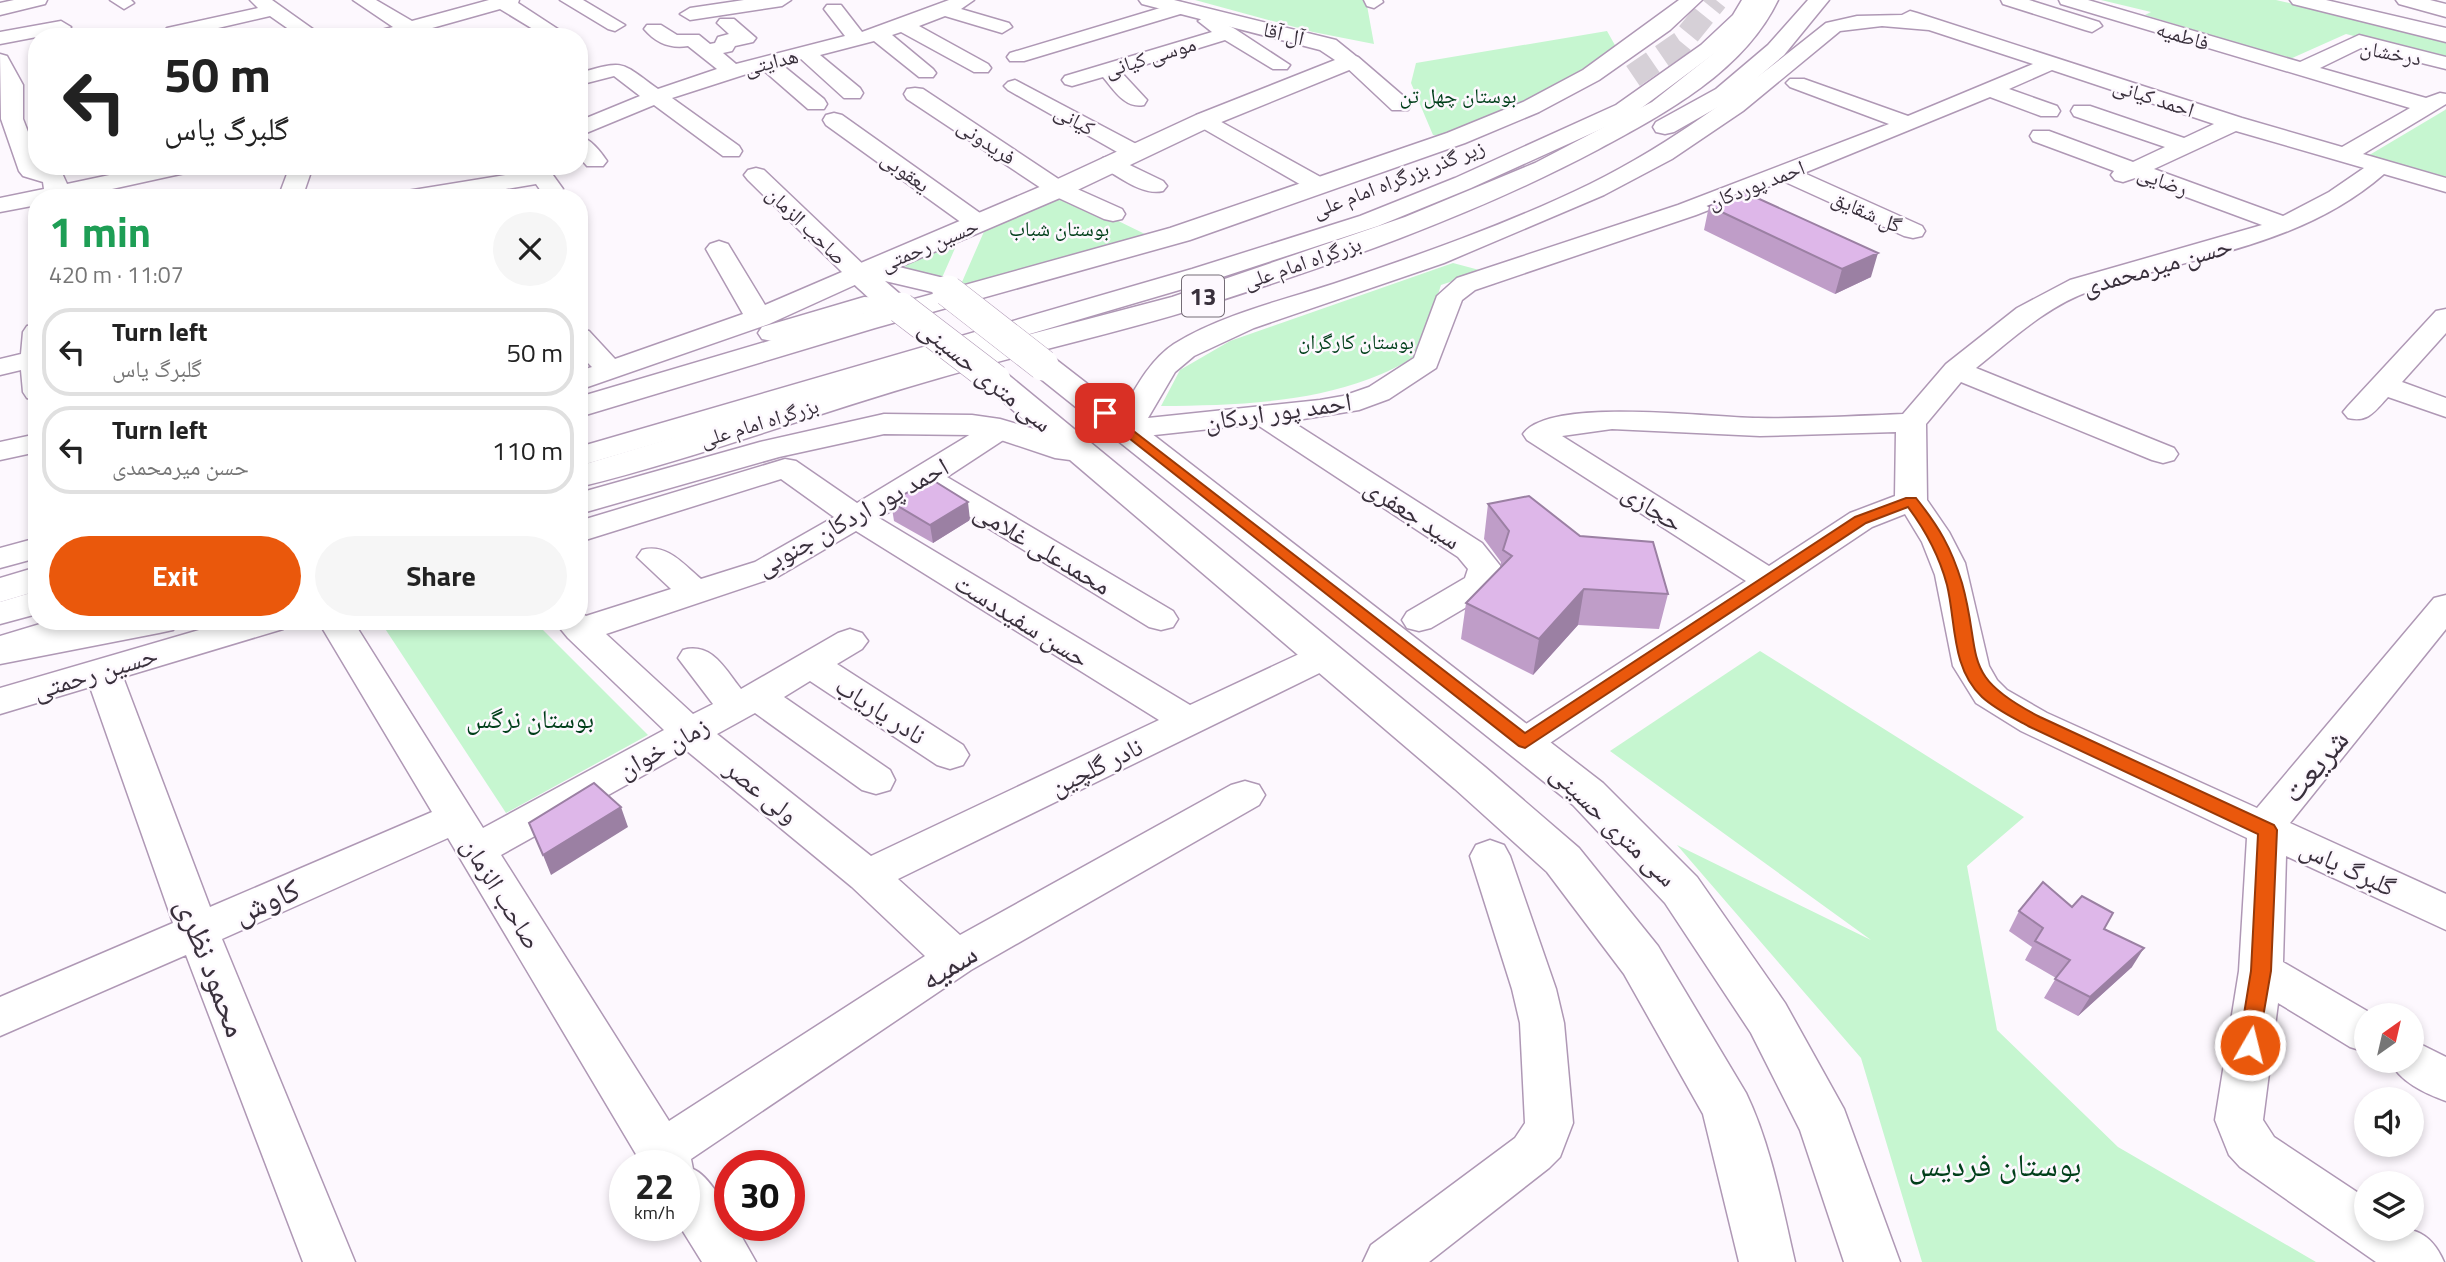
<!DOCTYPE html>
<meta charset="utf-8">
<style>
body{margin:0;font-family:"Titillium Web","Noto Naskh Arabic",sans-serif;background:#f6f6f6;color:#222;height:100vh;display:flex;flex-direction:column;font-size:26px;white-space:nowrap}
*{box-sizing:border-box;margin:0}
p{font-size:23px;color:#767676}
.icon{flex:none;width:38px;height:38px;fill:none;stroke:currentColor;stroke-width:2;stroke-linecap:round;stroke-linejoin:round}
.map{position:relative;flex:1;overflow:hidden}
.details{position:absolute;left:28px;top:189px;width:560px;height:441px;display:flex;flex-direction:column;background:#fff;border-radius:28px;box-shadow:0 4px 10px #0003}
.details>*{flex:none}
.hud{position:absolute;left:28px;top:28px;width:560px;height:147px;border-radius:28px;box-shadow:0 4px 10px #0003;background:#fff;color:#222;overflow:hidden}
.needle{width:46px;rotate:34deg}
.controls{position:absolute;left:2354px;top:1003px;display:grid;gap:14px}
.controls a{display:grid;place-items:center;width:70px;height:70px;border-radius:50%;background:#fff;box-shadow:0 4px 10px #0003;font-size:35px}
.speed{position:absolute;left:609px;top:1150px;display:flex;gap:14px;font-size:35px;font-weight:700;text-align:center}
.speed>*{display:grid;place-content:center;width:91px;height:91px;border-radius:50%;background:#fff;box-shadow:0 4px 10px #0003;line-height:1}
.speed small{font-size:18px;font-weight:400}
.speed .limit{border:10px solid #d22;background:#fff;color:#111}
.pin{position:absolute;display:grid;place-items:center;width:60px;height:60px;color:#fff;margin:-30px;border-radius:14px;box-shadow:0 4px 10px #0006}
.me{position:absolute;width:77px;margin:-38px;rotate:8deg;stroke-linejoin:round;filter:drop-shadow(0 0 5px #0008)}
.turn{display:flex;align-items:center;gap:24px;height:147px;padding:0 21px;font-size:32px}
.turn .icon{width:91px;height:91px;stroke-width:2.5}
.turn b{display:block;font-size:49px;line-height:60px}
.round{display:grid;place-items:center;flex:none;width:74px;height:74px;border-radius:37px;background:#f6f6f6}
.headline{display:flex;align-items:center;justify-content:space-between;height:119px;padding:0 21px}
h1{font-size:42px;font-weight:700;line-height:52px;color:#1e9e55}
.primary-button{display:flex;gap:14px;margin-top:auto;padding:14px 21px}
.primary-button a{flex:1;height:80px;border-radius:42px;background:#ea580c;color:#fff;font-size:28px;font-weight:700;line-height:80px;text-align:center}
.primary-button a+a{background:#f6f6f6;color:#222}
ul{padding:0;list-style:none}
li{display:flex;align-items:center;gap:21px;height:88px;margin:0 14px 10px;padding:0 7px;border:4px solid #e0e0e0;border-radius:28px}
li div{flex:1}
li b{display:block;font-size:26px}
li em{font-style:normal}
.map>svg:first-child{display:block}
.green{fill:#c6f6d0}
.lines{fill:none;stroke-linecap:round;stroke-linejoin:round}
.highway-tunnel{stroke:#d6d0d7;stroke-width:24;stroke-dasharray:24 11;stroke-linecap:butt}
.minor-casing{stroke:#af98b5;stroke-width:3}
.major-casing{stroke:#af98b5;stroke-width:3}
.highway-casing{stroke:#af98b5;stroke-width:3}
.minor{fill:#fff;fill-rule:evenodd}
.major{fill:#fff;fill-rule:evenodd}
.highway{fill:#fff;fill-rule:evenodd}
.major-bridge-casing{stroke:#af98b5;stroke-width:32;stroke-linecap:butt}
.major-bridge{stroke:#fff;stroke-width:31}
.wall{fill:#bf9dc8}
.shaded-wall{fill:#9b80a3}
.building{fill:#deb7e9;stroke:#9b80a3;stroke-width:2}
.route{fill:#ea580c;stroke:#983908;stroke-width:2}
.labels{text-anchor:middle;dominant-baseline:central;stroke-width:5;stroke-linejoin:round;paint-order:stroke}
.far-street-label{font-size:21px;fill:#39303c;stroke:#fdf8fe}
.far-park-label{font-size:21px;fill:#003f1a;stroke:#fdf8fe}
.shield{fill:#fdf8fe;stroke:#746c76;stroke-width:2}
.shield-label{font-size:24px;font-weight:bold;fill:#39303c}
.street-label{font-size:26px;fill:#39303c;stroke:#fdf8fe}
.park-label{font-size:26px;fill:#003f1a;stroke:#fdf8fe}
.near-street-label{font-size:32px;fill:#39303c;stroke:#fdf8fe}
.near-park-label{font-size:32px;fill:#003f1a;stroke:#fdf8fe}
</style>
<div class="map">
<svg width="2446" height="1262" viewBox="0 0 2446 1262">
<rect width="100%" height="100%" fill="#fdf8fe"/>
<path class="green" d="M1195,0h171l8,44 -61,-12z
M2101,0h175l170,40v19l-100,-25 -56,25 -145,-44 6,-3z
M1607,31l9,16 -53,40 -105,52 -25,-4 -22,-52 5,-20z
M2446,109v68l-80,-20 79,-47z
M1059,192l90,44 -185,52 -2,-6 24,-55z
M960,237l-19,43 -51,-11z
M1453,263l30,8 -42,14 -23,71c-16,8 -32,17 -49,23 -67,25 -138,26 -208,27l19,-36 50,-29z
M380,621h154l114,114 -142,78z
M1760,651l264,166 -57,49 30,164 121,117 198,115h-394l-61,-204 -184,-213 194,95 -261,-189z"/>
<g class="lines">
<path class="highway-tunnel" d="M1633,76l48,-33 35,-43"/>
<g class="minor-casing">
<path id="minor" d="M14,0h33l-2,4 -45,11v-12z
M110,0h21l3,3 -10,6z
M250,0h22l52,37h-24l-30,-21 -91,21 -12,-1 -3,-4 3,-4 91,-20z
M353,0h23l36,21 77,-21h30l-1,3 52,34h-24l-46,-28 -100,28h-33l3,-4 23,-6z
M560,0h23l42,25 -10,6 -7,-2z
M744,0h47l-9,6 -92,14 -10,-6 10,-6z
M949,0h25l-13,9 48,14 3,4 -10,6 -57,-17 -26,10 69,38 3,4 -3,4h-14l-73,-40 -9,3 41,34 3,4 -3,4h-14l-45,-36 -54,14 40,33 3,5 -3,5h-16l-43,-39 -20,5 43,35 3,5 -3,5h-16l-46,-40 -90,29 67,48 3,5 -3,5h-16l-69,-51 -75,31v-15l61,-25 -26,-20 -35,9v-12c47,-13 40,-12 79,16l59,-20 -29,-23c-18,3 -32,-3 -44,-17l3,-4h14l16,10h22l11,9 5,-1 3,-6 11,-3 -12,-11 3,-4h14l22,19 -3,4 -18,4 -3,5 -9,2 13,11 109,-28 -21,-27 3,-4h14l21,27z
M1364,0h18l1,2 -9,6 -7,-2z
M1742,0h18l-12,22 -33,31 -83,62 -161,73 -93,38 -168,55 -631,185v-19l613,-178 168,-53 95,-38 161,-73 85,-60 32,-30z
M2001,0h28l70,22 3,4 -10,6 -7,-2 -82,-26z
M2059,0h29l212,62 59,-27 87,22v12l-85,-21 -41,20 106,30 14,-5 6,1v10l-83,50 83,24v14l-62,-18c-85,74 -192,81 -294,117 -43,15 -79,49 -114,77l198,80 4,6 -4,6 -11,3 -11,-3 -191,-78 -35,42 1,76 22,32 16,31 24,103 8,14 10,10 40,23 210,95 177,-210 12,-3v34l-156,194 156,71v36l-160,-74 -3,106 91,53h-8v37l-16,-5 -72,-44 -15,117 11,17 92,61v30c37,0 61,-5 78,34h-68l-136,-95 -11,-12 -14,-35 24,-149 8,-133 -226,-107 -45,-28 -23,-37 -18,-91 -13,-33 -17,-28 -33,13 -334,224 -13,4 -13,-4 -6,-9 6,-9 234,-152 -219,-141 -4,-6c26,-38 190,-16 235,-16 48,1 96,-2 145,-4l43,-50 71,-56 53,-28 192,-55 -127,-47 -12,4 -8,-2 -4,-5 3,-4 -81,-30 -3,-5 3,-5h16l84,31 32,-15 -91,-31 -3,-5 3,-5h16l94,32 30,-14 -162,-54 -43,19 48,17 3,5 -3,5h-16l-51,-19 -186,76 118,53 3,5 -3,5 -9,2 -9,-2 -121,-55 -87,34 -221,75 -13,10 -26,68 -47,31 -30,11 -68,11 191,122 20,25 -10,24 -61,36 -12,3 -12,-3 -5,-8 5,-8 58,-34 3,-9 -10,-12 -202,-133 -129,14 -11,-3 -4,-6c18,-29 33,-66 62,-85 44,-28 109,-44 159,-60 86,-29 175,-60 257,-100 87,-43 161,-101 236,-161l31,-7 45,-1 8,-4 7,2 325,105 100,29 68,-39 -349,-104zM1882,26l47,4 104,34 -125,52 -104,-37h-14l-4,4 4,4 99,37 -211,81 -221,73 -20,18 -23,62 -45,29 -26,9 -23,4 -172,18 27,-46 19,-16 60,-28 190,-65 160,-68 68,-36 71,-48 97,-80zM2236,131l128,37 -35,24 -46,24 -129,-47zM1612,429l148,7 136,-4 -1,64 -45,17 -81,53 -207,-130z
M1180,2l7,2 3,4 -3,4 -163,49h-14l-3,-4 3,-4z
M1208,15l27,14 55,36 -3,4h-14l-48,-29 -104,32 26,28 -3,5c-19,4 -30,-15 -41,-28l-31,9 -7,-2 -3,-4 3,-4 147,-44 -14,-11z
M61,21l10,6 -3,4 -68,13v-12z
M0,54l7,2 16,29v34l14,36v11l25,7 5,11 85,-18h45l-3,5 -123,27h-34v7l-37,7v-14l44,-9 -1,-7 -20,-6 -4,-5 -18,-52z
M1351,55l7,2 50,43 3,5 -3,5h-16l-48,-45 -3,-4 3,-4z
M1015,80l127,67 3,5 -3,5h-16l-118,-67 -4,-4 4,-4z
M915,88l8,1 143,95 56,25 3,5 -3,5 -9,2 -9,-2 -54,-25 -143,-95 -3,-5 3,-5z
M834,113l8,2 145,103 3,5 -3,5 -9,2 -9,-2 -143,-103 -3,-5 3,-5z
M1205,113l121,67 4,5 -4,5h-16l-113,-65 -3,-5 3,-5z
M579,136c12,3 21,15 28,25l-4,5h-16l-8,-9z
M1111,156l52,25 4,5 -4,5c-20,5 -43,-14 -60,-23l-4,-5 4,-5z
M290,166h23l-11,32h-24z
M756,168l8,2 104,99 4,5 -4,5 -99,45 -190,66v-19l13,-4 -13,-13v-25l10,2 26,28 128,-45 -37,-65 4,-5 9,-3 9,3 37,61 77,-33 -94,-92 -4,-5 4,-5z
M542,169l8,2 13,18 -4,5h-16l-7,-10 -84,14h-57l4,-5 8,-2z
M864,297l42,2 4,6 -4,6 -40,2 -94,28 -10,-2 -4,-6 4,-6z
M2446,309v24l-44,49 44,16v19l-58,-20c-13,14 -20,26 -40,21l-5,-6 5,-6 88,-95z
M37,324v77l-10,-3 -4,-6 -2,-22 -21,5v-16l21,-5 2,-22 4,-6z
M1000,420l11,3 4,6 -4,6 -64,42 226,134 5,8 -5,8 -12,3 -12,-3 -223,-137 -47,28 311,187 122,-57 13,-4 13,4 5,8 -5,8 -440,215 62,56 271,-150 14,-4 14,4 6,10 -6,10 -288,165 -280,189 2,10c15,6 37,40 37,56h5l21,37h-54l-23,-37h5v-59h-41l-195,-328 -226,101 133,323h-52l-117,-307 -186,81v-39l173,-74 -83,-236 -90,27v-26l230,-67h58l-5,8 -160,48 87,230 222,-95 -114,-191h35l130,207 181,-98 -96,-92 -14,-17h25v-9l7,4 85,-27 -34,-32 5,-7c25,-7 41,14 59,29l54,-17 79,-45 -53,-38 -202,63v-21l206,-62 11,2 61,42 132,-80zM856,531l303,189 -288,136 -154,-122 38,-21 107,77 14,4 14,-4 5,-10 -5,-10 -106,-73 26,-16 127,84 13,4 13,-4 6,-10 -6,-10 -126,-81 25,-15 6,-8 -6,-8 -12,-4 -12,4 -97,56c-16,-20 -29,-47 -58,-39l-5,8 35,46 -20,10 -87,-80 173,-58zM687,751l165,136 73,69 -256,165 -168,-266z
M37,434v18l-37,8v-18z
M37,538v20l-37,10v-20z
M37,591v23l-37,10v-22z
M1490,840l14,5 6,11 46,133 8,34 9,100 -13,34 -11,11 -120,94h-66l8,-17 144,-107 10,-15 -5,-100 -8,-34 -42,-133 6,-11z
M2412,1040l34,17v44c-22,-8 -46,-19 -57,-41h23z"/>
</g>
<g class="major-casing">
<path id="major" d="M1139,0h35l162,40 26,21 -3,5 -145,59 -147,70 -168,72 53,13 10,11 -4,6 -10,3 -16,-8 -47,-11 31,27 -5,6c-24,6 -44,-19 -62,-34l-4,-6 4,-6 200,-85 147,-68 139,-55 -15,-10 -178,-46z
M2396,0h34l16,4v13l-47,-13z
M1043,356l11,2 549,425 94,94 88,126 59,106 56,153h-56l-44,-132 -49,-97 -86,-130 -92,-98 -541,-433 -5,-7 5,-7z
M995,371l11,2 479,394 94,81 79,98 88,147c25,52 36,113 49,169h-56l-36,-148 -79,-140 -77,-102 -92,-83 -385,-329 -15,-2 -60,-20 -23,-3 -88,-1 -105,23 -200,57v-21l181,-51 124,-28 88,1 28,4 34,10 -55,-49 5,-7z
M90,621h88l-5,9 -14,3 -159,31v-26z"/>
</g>
<g class="highway-casing">
<path id="highway" d="M1679,0h23l-32,30 -71,50 -60,32 -74,31 -275,97 -315,88 -296,89v-20l274,-81 317,-88 277,-95 76,-31 60,-32z
M1758,0h20c-34,71 -112,113 -179,149 -128,68 -267,116 -405,160 -84,26 -170,44 -255,69 -120,34 -238,79 -360,109v-21l338,-102 255,-67 233,-80 130,-54 117,-61 62,-49 33,-32z
M1808,0h21l-45,55 -52,44 -58,33 -9,2 -9,-2 -3,-5 3,-5 60,-33 52,-44z
M2290,0h36l120,28v14l-153,-38z
M37,567v24l-37,11v-24z
M50,621h64l-5,9 -109,32v-26z"/>
</g>
<use href="#minor" class="minor"/>
<use href="#major" class="major"/>
<use href="#highway" class="highway"/>
<g class="major-bridge-casing">
<path id="major-bridge" d="M948,291l95,74
M901,308l94,72"/>
</g>
<use href="#major-bridge" class="major-bridge"/>
</g>
<path class="wall" d="M1709,206l162,71 -36,17 -131,-64z
M891,502l79,18 -37,23 -39,-22z
M1488,504l92,32 88,58 -9,35 -81,-4 -45,50 -72,-36 5,-36 34,-35 1,-6 -17,-23z
M2072,907l32,22 28,38 -54,49 -34,-18 12,-20 -31,-18 7,-13 -23,-16 10,-20z"/>
<path class="shaded-wall" d="M1878,253l-7,24 -36,17 7,-25z
M968,502l2,18 -37,23 -3,-18z
M1584,589l-6,36 -45,50 6,-36z
M621,807l7,20 -77,48 -8,-20z
M2144,948l-12,19 -54,49 12,-19z"/>
<path class="building" d="M1744,192l134,61 -36,16 -133,-63z
M931,479l37,23 -38,23 -39,-23z
M1529,496l51,40 73,6 15,52 -84,-5 -45,50 -73,-36 46,-47 -9,-6 6,-19 -21,-27z
M594,783l27,24 -78,48 -14,-32z
M2043,882l29,25 10,-11 31,17 -9,16 40,19 -54,49 -35,-18 15,-19 -35,-19 8,-13 -24,-17z"/>
<path class="route" d="M1105,409l420,324 330,-216 51,-19h10c23,29 35,49 46,85 21,75 -4,92 78,134l234,108 3,5 -6,141 -14,81 -7,2 -8,-2 -3,-7 12,-74 7,-137 -230,-108c-16,-9 -33,-17 -46,-29 -31,-29 -26,-75 -35,-112 -8,-30 -21,-54 -39,-78l-42,16 -341,225 -6,-2 -418,-330v-6z"/>
<g class="labels">
<g class="far-street-label">
<text transform="translate(1284 33) rotate(14)">آل آقا</text>
<text transform="translate(2183 35) rotate(17)">فاطمیه</text>
<text transform="translate(2391 52) rotate(11)">درخشان</text>
<text transform="translate(1150 56) rotate(-17)">موسی کیانی</text>
<text transform="translate(771 61) rotate(-14)">هدایتی</text>
<text transform="translate(2154 97) rotate(18)">احمد کیانی</text>
<text transform="translate(1075 119) rotate(29)">کیانی</text>
<text transform="translate(987 141) rotate(34)">فریدونی</text>
<text transform="translate(906 171) rotate(36)">یعقوبی</text>
<text transform="translate(1398 178) rotate(-21)">زیر گذر بزرگراه امام علی</text>
<text transform="translate(2163 180) rotate(20)">رضایی</text>
<text transform="translate(1756 184) rotate(-21)">احمد پوردکان</text>
<text transform="translate(1867 211) rotate(24)">گل شقایق</text>
<text transform="translate(807 225) rotate(44)">صاحب الزمان</text>
<text transform="translate(929 244) rotate(-23)">حسین رحمتی</text>
<text transform="translate(1302 262) rotate(-19)">بزرگراه امام علی</text>
<text transform="translate(759 422) rotate(-17)">بزرگراه امام علی</text>
</g>
<g class="far-park-label">
<text x="1458" y="95">بوستان چهل تن</text>
<text x="1059" y="228">بوستان شباب</text>
<text x="1356" y="341">بوستان کارگران</text>
</g>
<rect class="shield" x="1182" y="275.5" width="42" height="41" rx="5"/>
<g class="shield-label">
<text x="1203" y="296">13</text>
</g>
<g class="street-label">
<text transform="translate(2157 265) rotate(-16)">حسن میرمحمدی</text>
<text transform="translate(986 375) rotate(39)">سی متری حسینی</text>
<text transform="translate(1278 411) rotate(-8)">احمد پور اردکان</text>
<text transform="translate(1653 507) rotate(33)">حجازی</text>
<text transform="translate(1413 513) rotate(33)">سید جعفری</text>
<text transform="translate(852 516) rotate(-29)">احمد پور اردکان جنوبی</text>
<text transform="translate(1043 548) rotate(31)">محمدعلی غلامی</text>
<text transform="translate(1022 620) rotate(32)">حسن سفیددست</text>
<text transform="translate(95 672) rotate(-17)">حسین رحمتی</text>
<text transform="translate(881 710) rotate(33)">نادر یاریاب</text>
<text transform="translate(663 747) rotate(-29)">زمان خوان</text>
<text transform="translate(1096 766) rotate(-26)">نادر گلچین</text>
<text transform="translate(762 791) rotate(39)">ولی عصر</text>
<text transform="translate(1614 825) rotate(44)">سی متری حسینی</text>
<text transform="translate(2348 867) rotate(25)">گلبرگ یاس</text>
<text transform="translate(502 893) rotate(58)">صاحب الزمان</text>
</g>
<g class="park-label">
<text x="530" y="718">بوستان نرگس</text>
</g>
<g class="near-street-label">
<text transform="translate(2314 765) rotate(-50)">شریعت</text>
<text transform="translate(266 900) rotate(-23)">کاوش</text>
<text transform="translate(948 965) rotate(-32)">سمیه</text>
<text transform="translate(213 967) rotate(69)">محمود نظری</text>
</g>
<g class="near-park-label">
<text x="1995" y="1164">بوستان فردیس</text>
</g>
</g>
</svg>
<div class="controls">
<a><svg class="needle" viewBox="-14 -14 28 28"><path d="M0-13l5 13h-10z" fill="#e53935"/><path d="M0 13l5-13h-10z" fill="#767676"/></svg></a>
<a><svg class="icon" aria-label="sound" viewBox="0 0 24 24"><path d="M4 9h4l5-4v14l-5-4H4zM17 9q2 3 0 6"/></svg></a>
<a><svg class="icon" aria-label="layers" viewBox="0 0 24 24"><path d="M12 4l9 5-9 5-9-5zM3 14l9 5 9-5"/></svg></a>
</div>
<div class="speed"><div>22<small>km/h</small></div><div class="limit">30</div></div>
<div class="pin" style="left:1105px;top:413px;background:#d93025"><svg class="icon" aria-label="arrive" viewBox="0 0 24 24"><path d="M6 21V4h12l-3 4 3 4H6"/></svg></div>
<svg class="me" style="left:2250px;top:1045px" viewBox="-20 -20 40 40"><circle r="17" fill="#ea580c" stroke="#fff" stroke-width="3"/><path d="M0-11L8 9 0 5-8 9z" fill="#fff"/></svg>
<div class="hud">
<div class="turn"><svg class="icon" aria-label="left" viewBox="0 0 24 24"><path d="M17 20v-9H6M10 6l-5 5 5 5"/></svg><div><b>50 m</b>گلبرگ یاس</div></div>
</div>
<section class="details">
<div class="headline"><div><h1>1 min</h1><p>420 m · 11:07</p></div><a class="round"><svg class="icon" aria-label="close" viewBox="0 0 24 24"><path d="M6 6l12 12M18 6L6 18"/></svg></a></div>
<ul>
<li><svg class="icon" aria-label="left" viewBox="0 0 24 24"><path d="M17 20v-9H6M10 6l-5 5 5 5"/></svg><div><b>Turn left</b><p>گلبرگ یاس</p></div><em>50 m</em></li>
<li><svg class="icon" aria-label="left" viewBox="0 0 24 24"><path d="M17 20v-9H6M10 6l-5 5 5 5"/></svg><div><b>Turn left</b><p>حسن میرمحمدی</p></div><em>110 m</em></li>
</ul>
<div class="primary-button"><a>Exit</a><a>Share</a></div>
</section>
</div>
